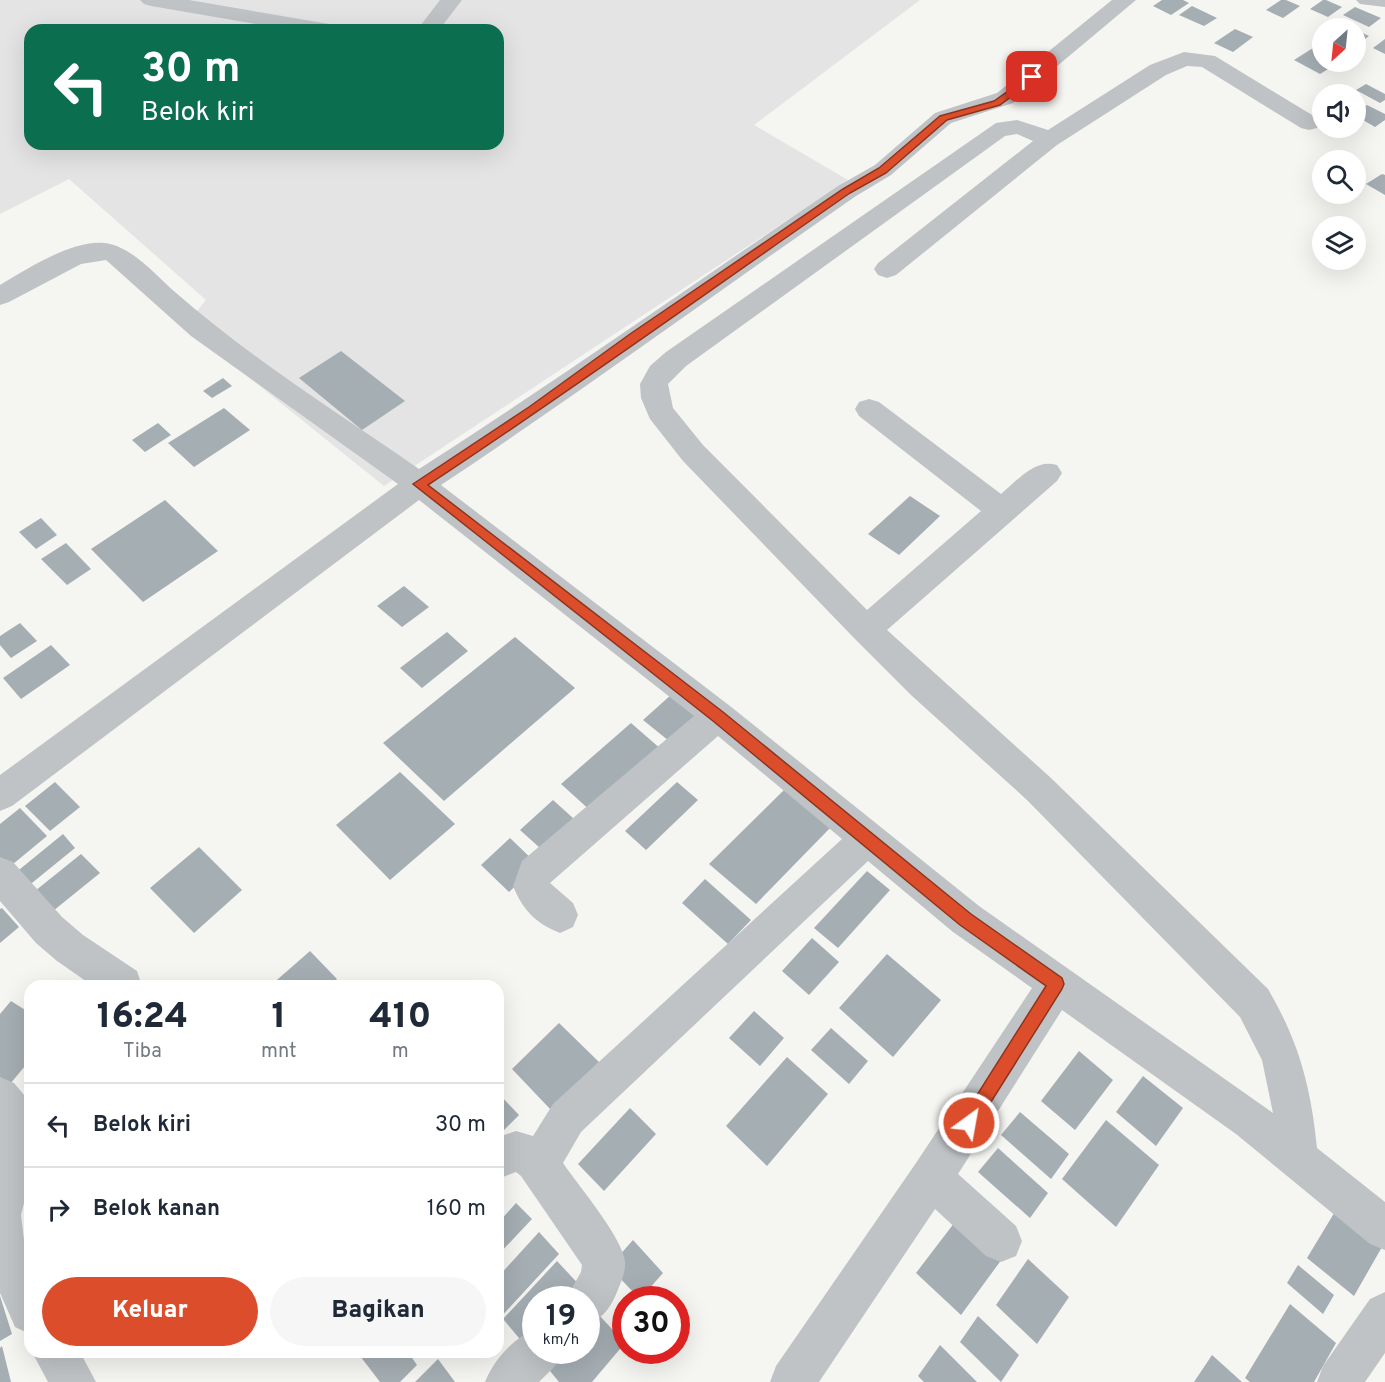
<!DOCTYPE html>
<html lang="id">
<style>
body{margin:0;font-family:Overpass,sans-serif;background:#f6f6f7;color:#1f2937;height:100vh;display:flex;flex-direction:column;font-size:22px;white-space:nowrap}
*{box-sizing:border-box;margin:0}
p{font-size:20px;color:#747a83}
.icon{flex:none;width:33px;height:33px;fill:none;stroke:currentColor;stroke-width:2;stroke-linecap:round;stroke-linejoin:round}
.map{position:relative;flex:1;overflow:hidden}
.panel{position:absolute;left:24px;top:980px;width:480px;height:378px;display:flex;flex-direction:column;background:#fff;border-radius:18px;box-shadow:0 6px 24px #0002}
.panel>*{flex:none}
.banner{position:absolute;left:24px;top:24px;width:480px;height:126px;border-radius:18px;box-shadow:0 6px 24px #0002;background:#0b6e4f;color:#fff;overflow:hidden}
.needle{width:39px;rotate:207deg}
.controls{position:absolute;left:1312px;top:18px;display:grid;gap:12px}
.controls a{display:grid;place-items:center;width:54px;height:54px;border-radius:50%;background:#fff;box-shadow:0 6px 24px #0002;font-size:30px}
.speed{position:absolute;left:522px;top:1286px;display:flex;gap:12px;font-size:30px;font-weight:700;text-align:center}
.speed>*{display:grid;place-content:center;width:78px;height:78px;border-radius:50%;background:#fff;box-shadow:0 6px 24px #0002;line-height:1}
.speed small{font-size:15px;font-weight:400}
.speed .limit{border:9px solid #d22;background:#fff;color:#111}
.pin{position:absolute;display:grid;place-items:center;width:51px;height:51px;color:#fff;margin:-26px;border-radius:12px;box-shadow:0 3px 9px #0006}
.me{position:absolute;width:66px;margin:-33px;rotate:32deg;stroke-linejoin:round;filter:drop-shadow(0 0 4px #0008)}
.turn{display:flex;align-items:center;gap:21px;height:126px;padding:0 18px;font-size:27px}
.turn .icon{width:78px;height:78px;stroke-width:2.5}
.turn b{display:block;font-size:42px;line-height:51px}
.eta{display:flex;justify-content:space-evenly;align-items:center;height:102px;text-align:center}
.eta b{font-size:36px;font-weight:800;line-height:42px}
.primary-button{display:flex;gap:12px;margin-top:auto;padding:12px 18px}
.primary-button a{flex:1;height:69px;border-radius:36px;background:#dc4e2b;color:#fff;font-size:24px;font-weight:800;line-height:69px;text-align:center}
.primary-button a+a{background:#f6f6f7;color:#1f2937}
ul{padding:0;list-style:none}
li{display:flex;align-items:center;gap:18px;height:84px;padding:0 18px;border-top:2px solid #e0e1e3}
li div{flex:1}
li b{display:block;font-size:22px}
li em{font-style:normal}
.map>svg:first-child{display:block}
.built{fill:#e3e4e3;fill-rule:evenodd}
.building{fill:#a5aeb3}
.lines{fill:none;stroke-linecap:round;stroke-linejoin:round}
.minor{fill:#bfc3c6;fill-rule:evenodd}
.route{fill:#dc4e2b;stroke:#8f331c;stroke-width:1.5}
</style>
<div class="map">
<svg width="1385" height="1382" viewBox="0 0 1385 1382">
<rect width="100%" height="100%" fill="#f5f5f2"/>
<path class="built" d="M0,0h920l-166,125 94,55 -464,306 -199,-160 21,-26 -137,-121 -69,35zM30,30h468v114h-468z"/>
<path class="building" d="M1162,0h21l6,3 -18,12 -18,-9z
M1281,0h5l14,6 -17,12 -17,-8z
M1323,0h3l16,7 -14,10 -18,-8z
M1192,6l25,12 -13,8 -25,-11z
M1355,7l26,11 -12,9 -26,-12z
M1235,29l18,8 -20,15 -19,-9z
M1356,30l13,6 -9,7 -4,-2z
M1385,39v15l-12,-6z
M1313,48l10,5v9h17l-20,12 -26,-14z
M1366,84l19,10v6l-5,3 -24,-13z
M1367,105l18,9v6l-10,7 -19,-11v-4z
M1382,174l3,1v20l-19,-11z
M341,351l64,50 -43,29 -63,-52z
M223,378l9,8 -20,12 -9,-7z
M224,408l26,22 -56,37 -26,-24z
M158,423l13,12 -26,17 -13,-12z
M910,496l30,20 -41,39 -31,-21z
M165,500l53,51 -75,51 -52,-53z
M41,518l16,17 -21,14 -17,-17z
M66,543l25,26 -24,16 -26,-26z
M404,586l25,21 -27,20 -25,-21z
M20,623l17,18 -26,17 -11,-13v-9z
M447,632l21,19 -46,37 -22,-20z
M515,637l60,51 -131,113 -61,-58z
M51,645l19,20 -49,34 -18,-21z
M672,694l31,25 -29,26 -31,-25z
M631,723l31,27 -69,63 -32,-29z
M400,772l55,52 -65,56 -54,-55z
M55,782l25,25 -30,24 -25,-25z
M677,782l21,18 -52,50 -21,-19z
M784,790l46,38 -74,76 -47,-40z
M553,800l30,27 -33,30 -30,-27z
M20,808l27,28 -40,33 -7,-7v-38z
M63,834l12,14 -48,39 -13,-13z
M510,838l28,27 -29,27 -28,-27z
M199,847l43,43 -48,43 -44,-45z
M81,854l19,19 -47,38 -18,-20z
M867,871l23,19 -52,58 -24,-20z
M705,879l46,41 -23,24 -46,-41z
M2,908l17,19 -19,16v-34z
M812,938l27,24 -30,33 -27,-24z
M310,951l27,28 -7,7h-60z
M887,954l54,46 -48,57 -54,-49z
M11,1001l19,12v47l-20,24 -10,-7v-63z
M754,1011l30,27 -24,28 -31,-28z
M559,1023l40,39 -47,49 -40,-42z
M831,1028l37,33 -19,23 -38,-34z
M1079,1051l34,29 -38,50 -34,-29z
M787,1057l41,37 -61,72 -41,-40z
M1143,1076l40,32 -27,38 -40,-34z
M498,1093l21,22 -21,21z
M630,1108l26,26 -52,57 -26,-27z
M1020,1112l49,42 -18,25 -50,-44z
M1106,1120l53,45 -43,62 -54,-48z
M998,1148l50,45 -18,25 -52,-46z
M516,1203l16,16 -34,36v-32z
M1336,1210l46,37 -28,49 -47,-38z
M958,1218l44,41 -41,56 -45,-42z
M539,1232l20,22 -61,66v-43z
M633,1240l30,33 -23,26 -31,-32z
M1028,1259l41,38 -32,47 -41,-39z
M557,1261l27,29 -8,9h-40v46l-6,6 -27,-32z
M1298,1265l36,30 -11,19 -36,-31z
M0,1296l12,38 -12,7z
M1290,1304l46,39 -22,39h-64l-5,-4z
M598,1314l27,29 -33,39h-33l-9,-11 17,-21h19v-22z
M978,1316l41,39 -18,27 -41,-40z
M940,1345l37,37h-53l-6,-6z
M2,1346l9,36h-11v-34z
M357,1352h51l9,13 -17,17h-20z
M1212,1355l30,27h-48z
M438,1359l17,23h-40z"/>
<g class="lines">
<path class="minor" d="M140,0h49l140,24 8,1 3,5h-49l-140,-24 -7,-2z
M440,0h22l-23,30h-22z
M1112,0h24l-123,103 -62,20 -60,52 -35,21c-139,96 -275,196 -415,289l289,221 249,200 294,207 -11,-53 -22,-43 -213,-217 -116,-105 -56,-56 -172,-178 -33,-42 -9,-21 -1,-14 10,-18 16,-14 330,-229 21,-3 31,10 102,-65 34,-13 31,4 102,62 4,5 -4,5 -8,2 -8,-2 -99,-61 -15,-1 -21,9 -109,70 -161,130 -9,3 -9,-3 -4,-6 4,-6 155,-122 -16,-7 -12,2 -319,230 -18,18 5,24 30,37 164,165 114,-99 -122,-95 -4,-7 4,-7 10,-3 10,3 122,92c17,-14 34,-36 56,-29l5,8 -5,8 -170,149 164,148 217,211c31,53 43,98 49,159l68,54v48l-15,-6 -134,-110 -174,-124 -104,164 58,52 6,15 -6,15 -15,6 -15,-6 -51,-47 -116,173h-49l6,-16 140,-203 116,-175 -79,-56 -85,-71 -287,271 -18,31c15,22 59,74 62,98 1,11 -4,21 -8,31 -7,17 -14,26 -31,33v-26h-20l15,-27 1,-7 -61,-89 -5,-4 -18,7v-42l18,-6 17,5 20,-32 289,-265 -124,-103 -168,147 23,20 5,12 -5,12 -13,6c-25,-10 -37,-23 -47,-47l9,-25 172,-145 -275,-216 -407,306 -12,5v-36l398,-291 -207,-148 -85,-76 -25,4 -72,38 -9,3v-20c27,-16 73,-46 105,-42 28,4 49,31 70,49 75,66 162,120 244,177 142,-91 280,-189 419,-283l37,-21 60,-52 62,-20z
M1356,0h29v7l-25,-3z
M0,857l13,5 49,55 21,18 54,36 5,15h-49l-36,-25 -21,-18 -36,-42z
M0,1077l14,6 16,19v77l-9,36 3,25 6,20v74l-15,-7 -15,-34z
M1385,1292v61l-20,29h-48l6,-16 47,-67z
M536,1329v21h25l-6,16 -16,16h-54c9,-22 28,-44 51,-53z
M32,1352h48l16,30h-48z"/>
</g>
<path class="route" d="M1032,74l4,3 -1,2 -35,26 -53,15 -61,53 -36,20c-140,97 -279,198 -422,292l295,227 248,202 91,64 2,6 -2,5 -88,140 -5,2 -6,-2 -3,-6 3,-6 83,-131 -86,-61 -247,-204 -300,-237 116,-77 101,-73 213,-145 36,-21 61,-52 54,-15z"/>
</svg>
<div class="controls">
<a><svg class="needle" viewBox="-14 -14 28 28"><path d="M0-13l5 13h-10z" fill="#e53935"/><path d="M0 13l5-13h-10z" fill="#747a83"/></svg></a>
<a><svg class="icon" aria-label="sound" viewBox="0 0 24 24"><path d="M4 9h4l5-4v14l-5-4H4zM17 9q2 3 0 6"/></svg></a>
<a><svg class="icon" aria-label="search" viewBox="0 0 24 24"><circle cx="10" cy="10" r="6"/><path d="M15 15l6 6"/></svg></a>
<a><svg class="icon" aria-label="layers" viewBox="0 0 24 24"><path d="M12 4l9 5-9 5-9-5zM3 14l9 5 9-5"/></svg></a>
</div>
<div class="speed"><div>19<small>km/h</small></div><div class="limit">30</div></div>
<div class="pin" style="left:1032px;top:77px;background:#d93025"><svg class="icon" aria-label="arrive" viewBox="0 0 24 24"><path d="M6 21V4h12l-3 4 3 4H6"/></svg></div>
<svg class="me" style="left:969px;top:1123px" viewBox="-20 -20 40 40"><circle r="17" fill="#dc4e2b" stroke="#fff" stroke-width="3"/><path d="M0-11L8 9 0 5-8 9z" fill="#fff"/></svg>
<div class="banner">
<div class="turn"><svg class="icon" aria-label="left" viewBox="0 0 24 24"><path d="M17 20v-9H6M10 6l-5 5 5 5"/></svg><div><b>30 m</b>Belok kiri</div></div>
</div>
<section class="panel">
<div class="eta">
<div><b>16:24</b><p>Tiba</p></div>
<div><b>1</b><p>mnt</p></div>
<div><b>410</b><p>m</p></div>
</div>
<ul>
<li><svg class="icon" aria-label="left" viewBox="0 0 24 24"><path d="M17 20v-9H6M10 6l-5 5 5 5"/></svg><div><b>Belok kiri</b></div><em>30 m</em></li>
<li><svg class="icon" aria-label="right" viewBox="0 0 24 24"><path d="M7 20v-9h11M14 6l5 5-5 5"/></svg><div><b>Belok kanan</b></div><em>160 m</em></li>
</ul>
<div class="primary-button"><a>Keluar</a><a>Bagikan</a></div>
</section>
</div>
